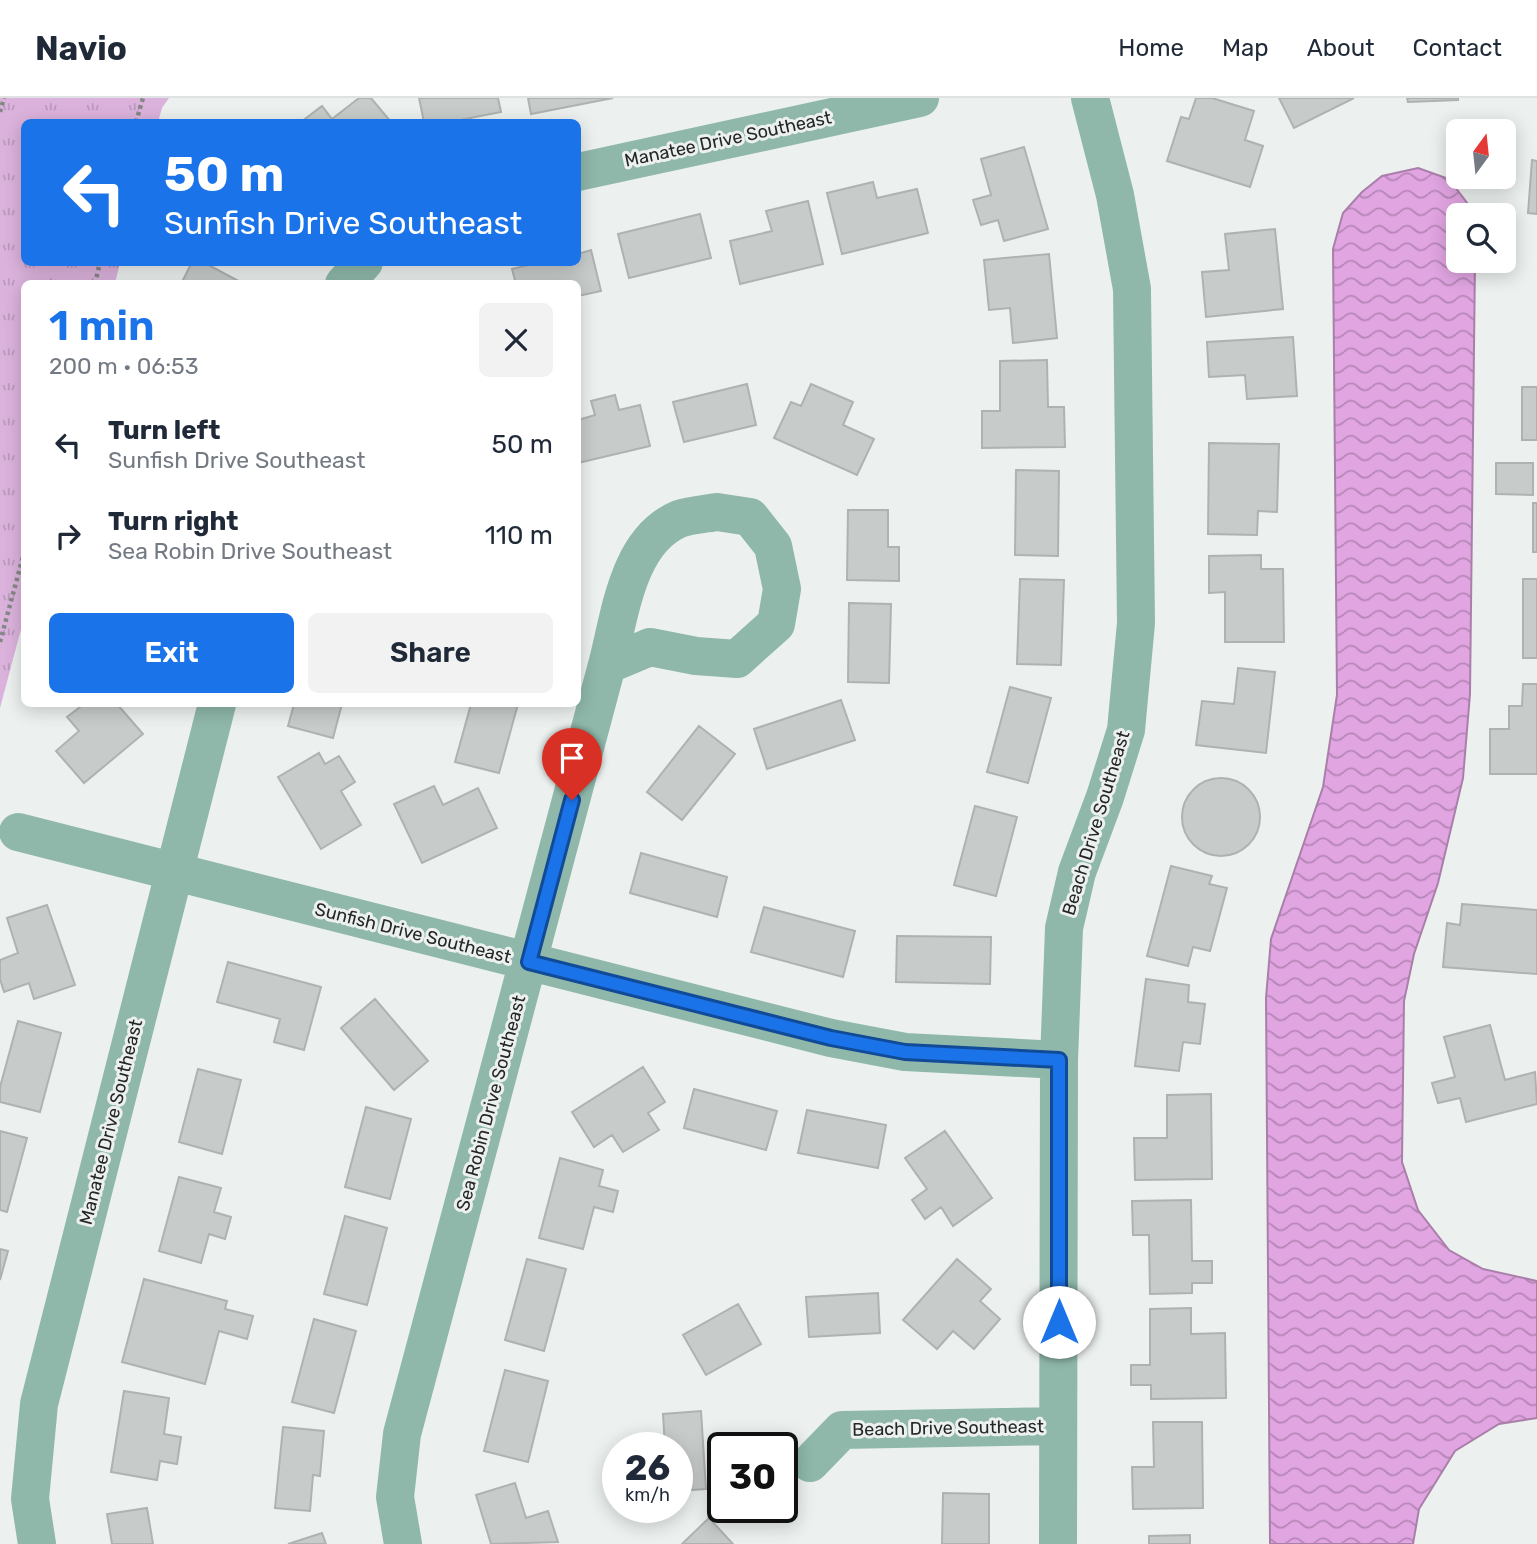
<!DOCTYPE html>
<meta charset="utf-8">
<style>
body{margin:0;font-family:Rubik,sans-serif;background:#f2f2f3;color:#1f2937;height:100vh;display:flex;flex-direction:column;font-size:26px;white-space:nowrap}
*{box-sizing:border-box;margin:0}
p{font-size:23px;color:#747a83}
.icon{flex:none;width:38px;height:38px;fill:none;stroke:currentColor;stroke-width:2;stroke-linecap:round;stroke-linejoin:round}
.map{position:relative;flex:1;overflow:hidden}
.side{position:absolute;left:21px;top:182px;width:560px;height:427px;display:flex;flex-direction:column;background:#fff;border-radius:10px;box-shadow:0 4px 18px #0003}
.side>*{flex:none}
.banner{position:absolute;left:21px;top:21px;width:560px;height:147px;border-radius:10px;box-shadow:0 4px 18px #0003;background:#1a73e8;color:#fff;overflow:hidden}
.needle{width:46px;rotate:15deg}
.controls{position:absolute;left:1446px;top:21px;display:grid;gap:14px}
.controls a{display:grid;place-items:center;width:70px;height:70px;border-radius:10px;background:#fff;box-shadow:0 4px 18px #0003;font-size:35px}
.speed{position:absolute;left:602px;top:1334px;display:flex;gap:14px;font-size:35px;font-weight:700;text-align:center}
.speed>*{display:grid;place-content:center;width:91px;height:91px;border-radius:50%;background:#fff;box-shadow:0 4px 18px #0003;line-height:1}
.speed small{font-size:18px;font-weight:400}
.speed .limit{border:4px solid #111;border-radius:10px;background:#fff;color:#111}
.pin{position:absolute;display:grid;place-items:center;width:60px;height:60px;color:#fff;margin:-72px -30px;border-radius:50% 50% 50% 0;rotate:-45deg;box-shadow:0 0 7px #0007}
.pin .icon{rotate:45deg}
.me{position:absolute;width:77px;margin:-38px;rotate:0deg;stroke-linejoin:round;filter:drop-shadow(0 0 5px #0008)}
.turn{display:flex;align-items:center;gap:24px;height:147px;padding:0 28px;font-size:32px}
.turn .icon{width:91px;height:91px;stroke-width:2.5}
.turn b{display:block;font-size:49px;line-height:60px}
.round{display:grid;place-items:center;flex:none;width:74px;height:74px;border-radius:10px;background:#f2f2f3}
.head{display:flex;align-items:center;justify-content:space-between;height:119px;padding:0 28px}
h1{font-size:42px;font-weight:600;line-height:52px;color:#1a73e8}
.primary-button{display:flex;gap:14px;margin-top:auto;padding:14px 28px}
.primary-button a{flex:1;height:80px;border-radius:10px;background:#1a73e8;color:#fff;font-size:28px;font-weight:600;line-height:80px;text-align:center}
.primary-button a+a{background:#f2f2f3;color:#1f2937}
ul{padding:0;list-style:none}
li{display:flex;align-items:center;gap:21px;height:91px;padding:0 28px}
li div{flex:1}
li b{display:block;font-size:26px}
li em{font-style:normal}
header{display:flex;align-items:center;gap:42px;box-sizing:border-box;height:98px;padding:0 35px;background:#fff;border-bottom:2px solid #e0e1e3}
header strong{font-size:33px}
nav{display:flex;gap:38px;margin-inline-start:auto;font-size:24px}
.map>svg:first-child{display:block}
.park{fill:url(#park-tufts)}
.water{fill:url(#water-waves);stroke:#a97faa;stroke-width:2}
.building{fill:#c7ccca;stroke:#aeb2b1;stroke-width:2}
.lines{fill:none;stroke-linecap:round;stroke-linejoin:round}
.path{stroke:#858887;stroke-width:4.5;stroke-dasharray:3.5 3.5;stroke-linecap:butt}
.street{stroke:#8fb8aa;stroke-width:38}
.route-casing{stroke:#114b97;stroke-width:18}
.route{stroke:#1a73e8;stroke-width:12}
.labels{text-anchor:middle;dominant-baseline:central;stroke-width:6;stroke-linejoin:round;paint-order:stroke}
.street-label{font-size:18px;fill:#252726;stroke:#ecf1ef}
</style>
<header>
<strong>Navio</strong>
<nav><a>Home</a><a>Map</a><a>About</a><a>Contact</a></nav>
</header>
<div class="map">
<svg width="1537" height="1446" viewBox="0 0 1537 1446">
<defs>
<pattern id="park-tufts" width="24" height="20" patternUnits="userSpaceOnUse" patternTransform="scale(1.75)"><rect width="24" height="20" fill="#dbb2dc"/><path d="M3 7l-1-3M5 7V3M7 7l1-3M15 17l-1-3M17 17v-4M19 17l1-3" fill="none" stroke="#bc99bd"/></pattern>
<pattern id="water-waves" width="16" height="10" patternUnits="userSpaceOnUse" patternTransform="scale(1.75)"><rect width="16" height="10" fill="#e1a5e2"/><path d="M0 5q4-4 8 0t8 0" fill="none" stroke="#b686b7"/></pattern>
</defs>
<rect width="100%" height="100%" fill="#ecf1ef"/>
<path class="park" d="M0,0h169l-7,10 -4,14h-134v140l96,1 -5,20 -91,1v334l-24,90z"/>
<path class="water" d="M1418,70l31,11 25,33v3h-16v46h17l-5,433 -7,84 -25,105 -24,71 -10,47 -2,161 16,48 31,40 34,19 54,12v137l-38,6 -44,27 -36,58 -6,35h-143l-4,-546 5,-59 52,-152 14,-92 -4,-446 10,-36 19,-21 20,-16z"/>
<path class="building" d="M359,0h12l20,24h-90l21,-16 10,13z
M419,0h79l3,14 -51,10h-26z
M528,0h85l-82,16z
M1196,0h16l42,13 -9,29 18,6 -13,41 -83,-26 14,-44 8,2z
M1279,0h75l-60,30z
M1407,0h51v2l-50,2z
M1024,49l24,82 -44,12 -6,-21 -17,5 -8,-25 18,-5 -10,-36z
M1532,62l5,1v53l-9,-1z
M873,84l4,16 40,-9 11,44 -86,21 -15,-61z
M808,103l15,63 -83,20 -10,-43 42,-10 -6,-20z
M700,116l11,44 -82,20 -11,-44z
M1275,131l8,80 -77,8 -4,-45 27,-2 -4,-36z
M591,152l10,41 -23,5v-12h-62l-4,-15 28,-7h38v-8z
M1049,156l8,84 -44,5 -3,-35 -21,2 -5,-50z
M192,164h11l41,22h-63z
M1293,239l4,59 -50,3 -2,-24 -36,2 -2,-35z
M1047,262l1,47h16l1,40 -83,1v-37h18v-50z
M747,286l9,41 -72,17 -11,-40z
M811,286l42,18 -10,23 31,14 -17,36 -83,-37 17,-36 10,4z
M1522,289h15v53h-15z
M615,297l4,15 21,-5 10,41 -72,17v-43l17,-5 -4,-14z
M1209,345l70,1 -2,68 -19,-1 -1,24 -49,-1z
M1496,365h37v32l-37,-1z
M1016,372l43,1 -1,85 -43,-1z
M1533,405h4v49h-4z
M848,412h40v37h11v34l-52,-1z
M1261,457v14h22l1,73h-59v-50l-16,1v-37z
M1020,481l44,1 -3,85 -44,-1z
M1523,481h14v79h-14z
M849,505l42,1 -2,79 -41,-1z
M1238,570l37,4 -9,81 -70,-8 6,-44 32,3z
M1523,586h14v90h-47v-45h19v-23h13z
M1010,589l41,11 -23,85 -41,-11z
M841,602l14,40 -88,29 -13,-40z
M84,606h33l26,30 -59,49 -28,-32 23,-20 -12,-14z
M294,606h48l-9,34 -45,-12z
M471,606h47l-19,69 -44,-11z
M699,628l36,28 -53,66 -35,-28z
M319,655l6,11 14,-8 16,26 -14,9 20,34 -40,24 -43,-72z
M1182 719a39 39 0 1 1 78 0a39 39 0 1 1-78 0Z
M434,688l9,19 35,-17 19,40 -75,35 -28,-59z
M975,708l42,11 -21,79 -42,-11z
M641,755l86,24 -10,40 -87,-24z
M1171,768l41,10 -3,8 18,4 -17,63 -17,-4 -5,19 -41,-10z
M1462,806l75,6v64l-94,-7 4,-44 13,2z
M47,807l28,80 -41,14 -5,-16 -25,9 -4,-13v-19l18,-7 -11,-35z
M764,809l91,24 -12,46 -92,-25z
M897,838l94,1 -1,47 -94,-2z
M228,864l93,25 -17,63 -30,-8 6,-23 -63,-17z
M1146,881l43,6 -1,17 17,2 -5,40 -17,-2 -4,29 -44,-5z
M375,901l53,62 -34,29 -53,-62z
M18,923l43,12 -21,79 -40,-10v-15z
M1490,927l15,55 30,-8 2,32 -71,18 -6,-24 -22,5 -6,-20 23,-6 -11,-40z
M643,969l22,35 -17,11 11,17 -36,22 -11,-17 -18,12 -22,-35z
M198,971l43,11 -19,74 -43,-12z
M694,991l83,22 -11,39 -82,-22z
M1211,996l1,85 -77,1 -1,-42h33v-43z
M366,1009l45,12 -21,80 -45,-12z
M807,1012l79,15 -8,43 -80,-15z
M0,1033l27,7 -20,74 -7,-2z
M945,1033l47,67 -39,28 -12,-19 -16,12 -13,-19 15,-11 -22,-31z
M560,1060l43,12 -4,16 19,5 -5,21 -19,-5 -11,42 -44,-11z
M179,1079l42,11 -7,24 17,5 -6,22 -16,-5 -8,29 -42,-12z
M1191,1102l1,61h20v22h-20v10l-42,1 -1,-59h-16l-1,-34z
M345,1118l42,12 -20,77 -43,-11z
M0,1151l8,2 -8,29z
M527,1161l39,10 -22,82 -39,-11z
M957,1161l34,30 -11,12 20,18 -26,30 -21,-18 -16,18 -34,-29z
M144,1181l83,22 -2,8 28,7 -6,23 -28,-8 -14,53 -83,-22z
M878,1195l2,40 -71,4 -3,-40z
M738,1206l23,40 -55,31 -23,-40z
M1191,1210v26l34,-1 1,65 -75,1v-14h-20v-20h19v-56z
M314,1221l42,12 -22,82 -42,-11z
M505,1272l43,11 -20,81 -44,-11z
M124,1293l45,7 -5,36 17,3 -4,27 -17,-3 -3,19 -46,-8z
M701,1313l5,78 -29,2v-44h-12l-2,-33z
M1153,1324h49l1,86 -70,1 -1,-42h22z
M283,1329l41,4 -4,45 -7,-1 -3,36 -35,-3z
M515,1385l11,35 22,-7 10,31 -67,2 -15,-49z
M943,1395l46,1v50h-47z
M147,1410l6,36h-41l-5,-30z
M709,1420l24,26h-51z
M322,1435l4,11h-38z
M1190,1437v9h-41v-8z"/>
<g class="lines">
<path class="path" d="M0,14l4,-14
M136,24l7,-24
M95,186l5,-22
M0,544l24,-89"/>
<path class="street" d="M578,74l342,-74
M344,186l20,-22
M717,414l33,5 23,29 9,43 -6,35 -39,35 -41,-3 -46,-9 -43,18c13,-49 20,-124 72,-146 12,-4 26,-5 38,-7z
M18,734l813,206 74,14 154,8
M810,1365l32,-33 216,-4
M37,1446l-7,-45 9,-95 178,-700
M403,1446l-8,-47 7,-63 205,-769
M1058,1446l1,-484 5,-132 13,-56 28,-75 21,-67 10,-107 -4,-334 -17,-94 -25,-97"/>
</g>
<g class="lines">
<g class="route-casing">
<path id="route" d="M572,702l-43,162 302,76 74,14 154,8v262"/>
</g>
<use href="#route" class="route"/>
</g>
<g class="labels">
<g class="street-label">
<text transform="translate(728 41) rotate(-12)">Manatee Drive Southeast</text>
<text transform="translate(1096 725) rotate(-73)">Beach Drive Southeast</text>
<text transform="translate(413 835) rotate(14)">Sunfish Drive Southeast</text>
<text transform="translate(491 1005) rotate(-75)">Sea Robin Drive Southeast</text>
<text transform="translate(111 1024) rotate(-76)">Manatee Drive Southeast</text>
<text transform="translate(948 1330) rotate(-1)">Beach Drive Southeast</text>
</g>
</g>
</svg>
<div class="controls">
<a><svg class="needle" viewBox="-14 -14 28 28"><path d="M0-13l5 13h-10z" fill="#e53935"/><path d="M0 13l5-13h-10z" fill="#747a83"/></svg></a>
<a><svg class="icon" aria-label="search" viewBox="0 0 24 24"><circle cx="10" cy="10" r="6"/><path d="M15 15l6 6"/></svg></a>
</div>
<div class="speed"><div>26<small>km/h</small></div><div class="limit">30</div></div>
<div class="pin" style="left:572px;top:702px;background:#d93025"><svg class="icon" aria-label="arrive" viewBox="0 0 24 24"><path d="M6 21V4h12l-3 4 3 4H6"/></svg></div>
<svg class="me" style="left:1059px;top:1224px" viewBox="-20 -20 40 40"><circle r="19" fill="#fff"/><path d="M0-13L10 11 0 6-10 11z" fill="#1a73e8"/></svg>
<div class="banner">
<div class="turn"><svg class="icon" aria-label="left" viewBox="0 0 24 24"><path d="M17 20v-9H6M10 6l-5 5 5 5"/></svg><div><b>50 m</b>Sunfish Drive Southeast</div></div>
</div>
<section class="side">
<div class="head"><div><h1>1 min</h1><p>200 m · 06:53</p></div><a class="round"><svg class="icon" aria-label="close" viewBox="0 0 24 24"><path d="M6 6l12 12M18 6L6 18"/></svg></a></div>
<ul>
<li><svg class="icon" aria-label="left" viewBox="0 0 24 24"><path d="M17 20v-9H6M10 6l-5 5 5 5"/></svg><div><b>Turn left</b><p>Sunfish Drive Southeast</p></div><em>50 m</em></li>
<li><svg class="icon" aria-label="right" viewBox="0 0 24 24"><path d="M7 20v-9h11M14 6l5 5-5 5"/></svg><div><b>Turn right</b><p>Sea Robin Drive Southeast</p></div><em>110 m</em></li>
</ul>
<div class="primary-button"><a>Exit</a><a>Share</a></div>
</section>
</div>
